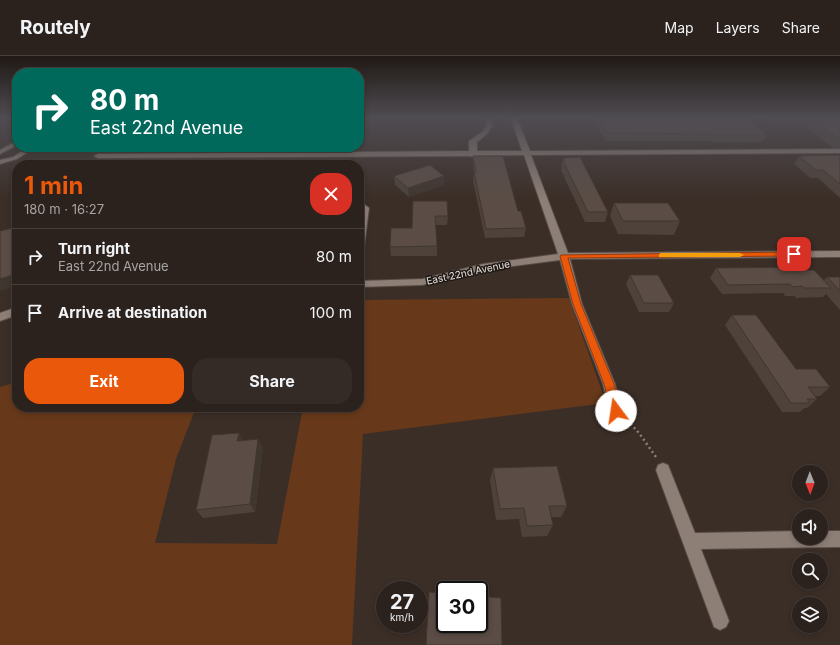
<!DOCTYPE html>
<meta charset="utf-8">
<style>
body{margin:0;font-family:Inter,sans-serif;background:#342a26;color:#f1f3f6;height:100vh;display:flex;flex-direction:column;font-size:15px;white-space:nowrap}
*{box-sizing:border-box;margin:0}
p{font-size:13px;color:#a6a4a4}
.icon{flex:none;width:22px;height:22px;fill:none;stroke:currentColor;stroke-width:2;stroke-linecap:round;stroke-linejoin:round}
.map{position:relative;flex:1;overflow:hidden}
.side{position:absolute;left:12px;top:104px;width:352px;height:252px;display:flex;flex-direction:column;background:#2c221d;border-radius:16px;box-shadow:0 2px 6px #0003,0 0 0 1px #483f3b}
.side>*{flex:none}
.banner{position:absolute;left:12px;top:12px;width:352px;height:84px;border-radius:16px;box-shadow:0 2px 6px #0003,0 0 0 1px #483f3b;background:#00695c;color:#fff;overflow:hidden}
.needle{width:26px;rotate:179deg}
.buttons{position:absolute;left:792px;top:409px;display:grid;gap:8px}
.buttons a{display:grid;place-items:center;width:36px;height:36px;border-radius:50%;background:#2c221d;box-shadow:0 2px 6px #0003,0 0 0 1px #483f3b;font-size:20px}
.speed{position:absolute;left:376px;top:525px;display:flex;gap:8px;font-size:20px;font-weight:700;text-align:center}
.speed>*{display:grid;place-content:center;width:52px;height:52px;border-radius:50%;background:#2c221d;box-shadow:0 2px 6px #0003,0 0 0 1px #483f3b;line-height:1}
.speed small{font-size:10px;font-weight:400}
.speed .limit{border:2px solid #111;border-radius:6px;background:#fff;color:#111}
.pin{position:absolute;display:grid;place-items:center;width:34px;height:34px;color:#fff;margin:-17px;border-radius:8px;box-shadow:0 2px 6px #0006}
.me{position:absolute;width:44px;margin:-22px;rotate:346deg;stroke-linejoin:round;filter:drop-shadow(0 0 3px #0008)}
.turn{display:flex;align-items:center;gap:14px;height:84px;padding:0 12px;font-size:18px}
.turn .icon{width:52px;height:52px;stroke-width:2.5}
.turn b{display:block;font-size:28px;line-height:34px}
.round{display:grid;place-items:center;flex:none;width:42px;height:42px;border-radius:16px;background:#342a26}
.overview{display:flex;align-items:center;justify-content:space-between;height:68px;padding:0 12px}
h1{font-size:24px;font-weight:700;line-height:30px;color:#ea580c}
.button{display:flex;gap:8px;margin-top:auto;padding:8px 12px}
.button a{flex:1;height:46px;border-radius:16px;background:#ea580c;color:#fff;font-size:16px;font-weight:700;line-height:46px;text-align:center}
.button a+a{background:#342a26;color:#f1f3f6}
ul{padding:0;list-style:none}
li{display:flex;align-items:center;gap:12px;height:56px;padding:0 12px;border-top:1px solid #483f3b}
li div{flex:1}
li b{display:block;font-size:15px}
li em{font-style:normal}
header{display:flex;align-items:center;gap:24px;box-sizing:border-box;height:56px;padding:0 20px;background:#2c221d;border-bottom:1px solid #483f3b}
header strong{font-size:19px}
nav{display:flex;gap:22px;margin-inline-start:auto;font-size:14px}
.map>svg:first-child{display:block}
.green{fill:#67391a}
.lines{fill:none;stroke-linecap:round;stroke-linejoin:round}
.lane-casing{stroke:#564b45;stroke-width:2}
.street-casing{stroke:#564b45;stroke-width:2}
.path{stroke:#8a7f79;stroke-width:2.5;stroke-dasharray:2 3;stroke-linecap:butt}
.lane{fill:#8d7e76;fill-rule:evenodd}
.street{fill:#8d7e76;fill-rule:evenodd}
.wall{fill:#4e423b}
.shaded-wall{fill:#403630}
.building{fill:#5b4d45;stroke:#403630}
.route{fill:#ea580c;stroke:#983908}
.slow{fill:#f59e0b}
.labels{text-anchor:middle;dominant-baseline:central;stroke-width:3;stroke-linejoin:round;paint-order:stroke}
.street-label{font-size:10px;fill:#e9e0db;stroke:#1e1815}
</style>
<header>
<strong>Routely</strong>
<nav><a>Map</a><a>Layers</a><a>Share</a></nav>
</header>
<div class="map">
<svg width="840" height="589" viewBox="0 0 840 589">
<rect width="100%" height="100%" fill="#3b2e27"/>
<path class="green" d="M569,242l37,105 -243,31 -11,211h-352v-258l17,-5v25h179l-20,52 -21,84 122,1 26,-137h56v-107z"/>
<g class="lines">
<g class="lane-casing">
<path id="lane" d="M17,85v4l-17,9v-4z
M29,91h7l-19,12 -17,5v-4l13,-3z"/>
</g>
<g class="street-casing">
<path id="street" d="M484,62h6l3,7 -6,9 -10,8v9h45l-11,-33h6l13,33 310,-2v4l-309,2 37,98 272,-2v6l-270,2 12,45 33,80 8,27 -2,4 -5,2 -5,-2 -2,-4 -6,-27 -31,-80 -12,-44 -77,10 -61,15 -63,2v-6l63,-2 61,-15 75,-10 -34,-99 -48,1 -3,1 -3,-1 -372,2 -4,-2 4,-2 371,-3v-10l13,-9 5,-7z
M365,149l4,3 -5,40 -5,3v-33l2,-10z
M17,251v8l-17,6v-8z
M663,407l5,2 27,68 104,-2v7h22v-7h19v16l-139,2 28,72 -3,6 -6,3 -6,-3 -58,-157 2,-5z"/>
</g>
<path class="path" d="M627,364l12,13 17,24"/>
<use href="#lane" class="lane"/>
<use href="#street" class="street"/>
</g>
<path class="wall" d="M592,62h154l21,17 -4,7h-49l-1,-1h-107z
M765,62h75v30h-7l-30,-24h-30z
M840,99v43l-22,-20h-8l-16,-14 5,-8z
M473,100l45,55 8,17 -2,9 -39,1 -12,-57 1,-9 -1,-7z
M563,102l45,54 -3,10h-20l-24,-52 1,-2 -1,-2z
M394,120l50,9 -35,12 -14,-12z
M413,145l35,15 -1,9h-11l1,21v10h-46l-1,-9 22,-19z
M614,147l66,18 -6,14 -56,-1 -8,-18z
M716,212l85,2 23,10 3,-3h13v33l-14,-16 -3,3 -27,1 -1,-2h-10l-2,-3 -61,1 -12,-16z
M630,219l44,28 -5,9h-30l-13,-28z
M732,259l64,54 34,18 -10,9h-5l2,3 -10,9h-3l-4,4h-18l-57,-87z
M239,377l4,8 20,7 -8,64 -52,6 -7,-8z
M493,412l74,38 -6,11h-10l2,8 -6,11 -25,1 -3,-18 -23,1 -6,-40z"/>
<path class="shaded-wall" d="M444,120v9l-35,12 -1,-9z
M17,218v12l-17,5v-12z
M239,377l4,9 -6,-1z
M258,383l5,9 -8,64 -5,-8z"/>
<path class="building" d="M598,62h148l21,17h-49l-2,-1 -108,-1z
M810,62h30v21h-1z
M840,99v29l-17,-14h-7l-17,-14z
M473,100h30l15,55h3l5,17 -40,1 -12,-57h2z
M580,101l28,55h-20l-25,-51h1l-1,-3z
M133,106h26l-2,3h-26z
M430,109l14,11 -36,12 -14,-12z
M413,145h34l1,15h-13l2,30 -47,1 1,-19h21z
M614,147h54l12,18h-57z
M17,171v47l-17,5v-48z
M799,211l2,3h13l17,18h-27l-2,-2 -9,1 -3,-3 -62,1 -12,-17z
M630,219h28l16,28h-30z
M827,221h13v14z
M732,259h24l40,54h20l14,18h-22l9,12h-10l3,4h-19z
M239,377l-2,8 21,-2 -8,65 -54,6 16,-75z
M557,410l10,40h-18l4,19 -26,1 -3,-18 -24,1 -7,-41z
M429,536l16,1v31h34v-28l22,2 1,47h-76z"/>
<linearGradient id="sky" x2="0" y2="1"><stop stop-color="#201915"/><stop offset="0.43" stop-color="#4f4c52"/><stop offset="1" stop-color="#4f4c52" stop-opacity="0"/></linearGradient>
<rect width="840" height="144" fill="url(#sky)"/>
<path class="route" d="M794,196l4,2 -1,2 -229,2 13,46 33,80 7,27 -2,3 -3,1 -4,-1 -8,-30 -31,-80 -13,-48 1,-1z"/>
<path class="slow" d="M661,197h79l4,2 -4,2h-81v-3z"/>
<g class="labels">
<g class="street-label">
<text transform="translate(468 216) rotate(-12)">East 22nd Avenue</text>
</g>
</g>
</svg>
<div class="buttons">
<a><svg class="needle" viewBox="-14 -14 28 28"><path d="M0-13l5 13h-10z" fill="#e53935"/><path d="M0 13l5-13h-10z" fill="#a6a4a4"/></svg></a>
<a><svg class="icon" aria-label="sound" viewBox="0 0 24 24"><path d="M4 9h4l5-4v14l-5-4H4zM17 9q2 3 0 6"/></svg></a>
<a><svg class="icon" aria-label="search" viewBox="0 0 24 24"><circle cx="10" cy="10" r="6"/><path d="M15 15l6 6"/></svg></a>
<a><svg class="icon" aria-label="layers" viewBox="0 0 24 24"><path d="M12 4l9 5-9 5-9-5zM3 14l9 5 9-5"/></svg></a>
</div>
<div class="speed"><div>27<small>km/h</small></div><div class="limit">30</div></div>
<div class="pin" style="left:794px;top:198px;background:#d93025"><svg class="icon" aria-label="arrive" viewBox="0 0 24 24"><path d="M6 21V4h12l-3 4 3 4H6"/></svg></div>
<svg class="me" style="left:616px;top:355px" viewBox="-20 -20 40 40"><circle r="19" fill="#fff"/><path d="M0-13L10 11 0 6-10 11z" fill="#ea580c"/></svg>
<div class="banner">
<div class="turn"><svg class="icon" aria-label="right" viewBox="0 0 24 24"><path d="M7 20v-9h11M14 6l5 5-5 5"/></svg><div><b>80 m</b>East 22nd Avenue</div></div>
</div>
<section class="side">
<div class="overview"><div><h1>1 min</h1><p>180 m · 16:27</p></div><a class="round" style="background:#d93025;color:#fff"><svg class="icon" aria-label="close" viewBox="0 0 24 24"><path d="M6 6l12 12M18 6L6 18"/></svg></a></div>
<ul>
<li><svg class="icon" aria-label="right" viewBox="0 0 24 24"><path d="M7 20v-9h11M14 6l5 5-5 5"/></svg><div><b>Turn right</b><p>East 22nd Avenue</p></div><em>80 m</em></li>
<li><svg class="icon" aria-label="arrive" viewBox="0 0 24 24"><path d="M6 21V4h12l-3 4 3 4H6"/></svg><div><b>Arrive at destination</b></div><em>100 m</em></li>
</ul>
<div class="button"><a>Exit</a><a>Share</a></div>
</section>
</div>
